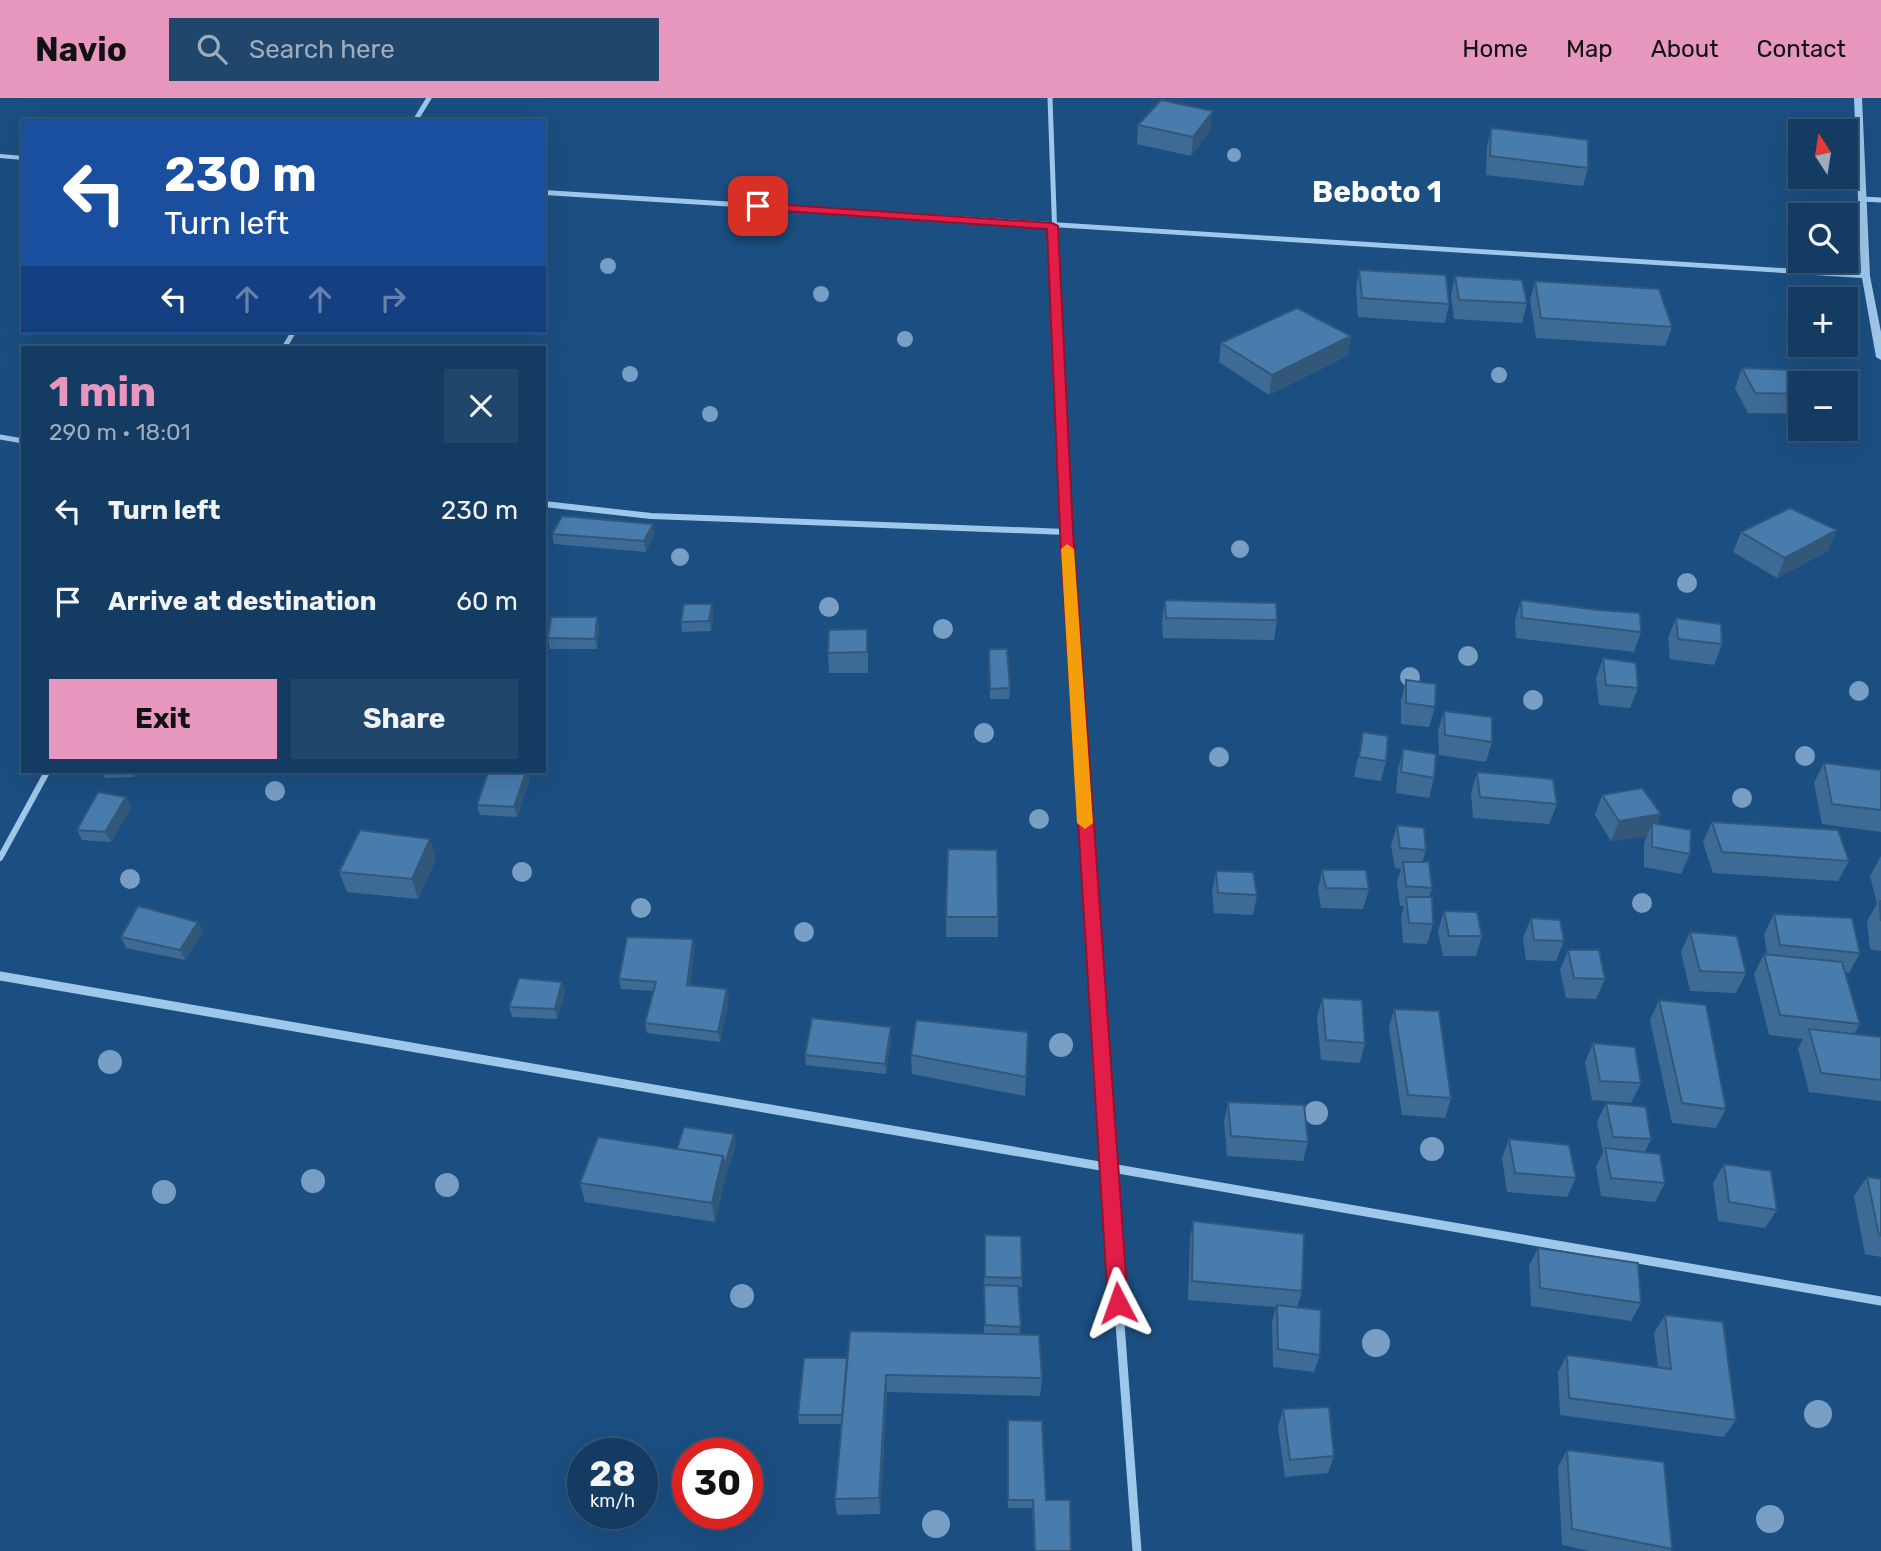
<!DOCTYPE html>
<meta charset="utf-8">
<style>
body{margin:0;font-family:Rubik,sans-serif;background:#21466b;color:#f1f3f6;height:100vh;display:flex;flex-direction:column;font-size:26px;white-space:nowrap}
*{box-sizing:border-box;margin:0}
p{font-size:23px;color:#9dadbe}
.icon{flex:none;width:38px;height:38px;fill:none;stroke:currentColor;stroke-width:2;stroke-linecap:round;stroke-linejoin:round}
.map{position:relative;flex:1;overflow:hidden}
.side{position:absolute;left:21px;top:248px;width:525px;height:427px;display:flex;flex-direction:column;background:#143b62;border-radius:0px;box-shadow:0 7px 28px #0002,0 0 0 2px #357}
.side>*{flex:none}
.hud{position:absolute;left:21px;top:21px;width:525px;height:214px;border-radius:0px;box-shadow:0 7px 28px #0002,0 0 0 2px #357;background:#1a4fa0;color:#fff;overflow:hidden}
.needle{width:46px;rotate:348deg}
.fabs{position:absolute;left:1788px;top:21px;display:grid;gap:14px}
.fabs a{display:grid;place-items:center;width:70px;height:70px;border-radius:0px;background:#143b62;box-shadow:0 7px 28px #0002,0 0 0 2px #357;font-size:35px}
.speed{position:absolute;left:567px;top:1340px;display:flex;gap:14px;font-size:35px;font-weight:700;text-align:center}
.speed>*{display:grid;place-content:center;width:91px;height:91px;border-radius:50%;background:#143b62;box-shadow:0 7px 28px #0002,0 0 0 2px #357;line-height:1}
.speed small{font-size:18px;font-weight:400}
.speed .limit{border:10px solid #d22;background:#fff;color:#111}
.pin{position:absolute;display:grid;place-items:center;width:60px;height:60px;color:#fff;margin:-30px;border-radius:14px;box-shadow:0 4px 10px #0006}
.me{position:absolute;width:77px;margin:-38px;rotate:356deg;stroke-linejoin:round;filter:drop-shadow(0 0 5px #0008)}
.turn{display:flex;align-items:center;gap:24px;height:147px;padding:0 28px;font-size:32px}
.turn .icon{width:91px;height:91px;stroke-width:2.5}
.turn b{display:block;font-size:49px;line-height:60px}
.lanes{display:flex;align-items:center;height:66px;padding:0 28px;background:#0003;justify-content:center;gap:35px;direction:ltr}
.lanes .off{opacity:.35}
.round{display:grid;place-items:center;flex:none;width:74px;height:74px;border-radius:0px;background:#21466b}
.head{display:flex;align-items:center;justify-content:space-between;height:119px;padding:0 28px}
h1{font-size:42px;font-weight:700;line-height:52px;color:#e797bd}
.cta{display:flex;gap:14px;margin-top:auto;padding:14px 28px}
.cta a{flex:1;height:80px;border-radius:0px;background:#e797bd;color:#111;font-size:28px;font-weight:700;line-height:80px;text-align:center}
.cta a+a{background:#21466b;color:#f1f3f6}
ul{padding:0;list-style:none}
li{display:flex;align-items:center;gap:21px;height:91px;padding:0 28px}
li div{flex:1}
li b{display:block;font-size:26px}
li em{font-style:normal}
header{display:flex;align-items:center;gap:42px;box-sizing:border-box;height:98px;padding:0 35px;background:#e797bd;color:#111}
header strong{font-size:33px}
nav{display:flex;gap:38px;margin-inline-start:auto;font-size:24px}
.search{width:490px;height:63px;background:#21466b;display:flex;align-items:center;gap:18px;box-sizing:border-box;padding:0 24px;border-radius:0px;color:#9dadbe;font-size:26px}
.map>svg:first-child{display:block}
.lines{fill:none;stroke-linecap:round;stroke-linejoin:round}
.minor-far2{stroke:#9fc7ea;stroke-width:5}
.minor-far1{stroke:#9fc7ea;stroke-width:6}
.minor{stroke:#9fc7ea;stroke-width:9}
.tertiary{fill:#9fc7ea;fill-rule:evenodd}
.tree{fill:#789ec3}
.wall{fill:#3e6b95}
.shaded-wall{fill:#325779}
.building{fill:#487cad;stroke:#325779;stroke-width:2}
.route{fill:#e11d48;stroke:#92132f;stroke-width:2}
.slow{fill:#f59e0b}
.labels{text-anchor:middle;dominant-baseline:central;stroke-width:6;stroke-linejoin:round;paint-order:stroke}
.far-town-label{font-size:30px;font-weight:bold;fill:#fff;stroke:#1b4f82}
</style>
<header>
<strong>Navio</strong>
<div class="search"><svg class="icon" aria-label="search" viewBox="0 0 24 24"><circle cx="10" cy="10" r="6"/><path d="M15 15l6 6"/></svg>Search here</div>
<nav><a>Home</a><a>Map</a><a>About</a><a>Contact</a></nav>
</header>
<div class="map">
<svg width="1881" height="1453" viewBox="0 0 1881 1453">
<rect width="100%" height="100%" fill="#1b4f82"/>
<g class="lines">
<path class="minor-far2" d="M1050,0l13,366
M415,23l14,-23
M1862,101l19,1
M284,250l10,-17
M0,339l23,4"/>
<path class="minor-far1" d="M1063,365l28,475
M544,406l107,12 415,16
M0,760l47,-86"/>
<path class="minor" d="M1091,838l46,615
M0,878l1881,325"/>
<path class="tertiary" d="M1854,0h8l8,178 11,56v28l-5,-3 -14,-79 -1318,-83v-5l1317,83z
M0,56l23,2v4l-23,-2z"/>
</g>
<g class="tree">
<circle cx="1234" cy="57" r="7"/>
<circle cx="608" cy="168" r="8"/>
<circle cx="821" cy="196" r="8"/>
<circle cx="905" cy="241" r="8"/>
<circle cx="630" cy="276" r="8"/>
<circle cx="1499" cy="277" r="8"/>
<circle cx="710" cy="316" r="8"/>
<circle cx="1240" cy="451" r="9"/>
<circle cx="680" cy="459" r="9"/>
<circle cx="1687" cy="485" r="10"/>
<circle cx="829" cy="509" r="10"/>
<circle cx="943" cy="531" r="10"/>
<circle cx="1468" cy="558" r="10"/>
<circle cx="1410" cy="579" r="10"/>
<circle cx="1859" cy="593" r="10"/>
<circle cx="1533" cy="602" r="10"/>
<circle cx="984" cy="635" r="10"/>
<circle cx="1805" cy="658" r="10"/>
<circle cx="1219" cy="659" r="10"/>
<circle cx="275" cy="693" r="10"/>
<circle cx="1742" cy="700" r="10"/>
<circle cx="1039" cy="721" r="10"/>
<circle cx="522" cy="774" r="10"/>
<circle cx="130" cy="781" r="10"/>
<circle cx="1642" cy="805" r="10"/>
<circle cx="641" cy="810" r="10"/>
<circle cx="804" cy="834" r="10"/>
<circle cx="1061" cy="947" r="12"/>
<circle cx="110" cy="964" r="12"/>
<circle cx="1316" cy="1015" r="12"/>
<circle cx="1432" cy="1051" r="12"/>
<circle cx="313" cy="1083" r="12"/>
<circle cx="447" cy="1087" r="12"/>
<circle cx="164" cy="1094" r="12"/>
<circle cx="742" cy="1198" r="12"/>
<circle cx="1376" cy="1245" r="14"/>
<circle cx="1818" cy="1316" r="14"/>
<circle cx="1770" cy="1421" r="14"/>
<circle cx="936" cy="1426" r="14"/>
</g>
<path class="wall" d="M1138,27l72,5 -19,26 -54,-12z
M1491,30l97,40 -5,18 -97,-11 1,-28z
M1359,172l90,34 -4,19 -87,-6 -2,-28z
M1455,178l72,27 -5,20 -68,-4 -3,-24z
M1535,183l137,46 -7,19 -129,-8 -6,-38z
M1351,238l-4,20 -78,39 -50,-33 2,-19z
M1742,270l59,15v31l-53,-1 -13,-25z
M1741,434l87,19 -51,27 -44,-26z
M552,436h102l-8,18 -92,-8z
M1165,502l112,20 -3,20 -111,-2 -1,-18z
M1521,502l120,32 -7,20 -118,-14 -1,-18z
M712,506l1,11 -2,16 -29,1 -1,-10z
M597,519l2,10 -2,22h-47l-2,-11z
M1676,520l46,26 -8,21 -44,-6 -2,-21z
M868,551v24h-39l-1,-20z
M989,551l21,39 -1,11h-19z
M1603,560l35,30 -8,20 -31,-3 -3,-27z
M1406,582l29,27 -6,20 -28,-3v-23z
M1444,613l48,31 -6,20 -47,-7 -1,-24z
M1363,634l23,29 -5,20 -27,-4z
M1403,651l31,29 -5,20 -33,-5 2,-24z
M1824,665l57,7v62l-59,-8 -8,-41z
M103,674h33l-2,5 -29,1z
M488,674h40l2,6 -13,39 -37,-2 -3,-10z
M1477,674l80,32 -8,20 -76,-6 -2,-25z
M1602,697l59,19 -4,10 33,30 -9,20 -37,-7v-24l3,-7 -36,5 -16,-26z
M126,699l5,10 -20,35 -29,-2 -5,-10z
M1712,724l137,39 -11,20 -125,-8 -10,-31z
M1397,727l29,25 -4,12 10,26 -3,9 4,27 -6,20 -24,-1 -2,-26 3,-11h-4l-3,-24 4,-13 -6,-1 -4,-23z
M1881,758v95l-11,-2 -3,-28 10,-17 -7,-28z
M436,761l-18,40 -71,-7 -8,-20z
M1322,772l47,19 -6,20 -42,-1 -3,-18z
M1216,773l41,24 -4,20 -39,-2 -2,-21z
M1444,813l38,25 -6,20h-33l-5,-25z
M1774,816l86,39 -11,20 -4,-1 15,52 -6,10 27,3v64l-72,-9 -11,-43 5,-10 -34,-4 -15,-61 10,-20h3l-3,-20z
M946,819h52v20h-52z
M1531,820l33,23 -8,20 -30,-1 -3,-22z
M203,834l-18,28 -59,-12 -5,-11z
M1690,834l56,41 -10,20 -46,-2 -9,-39z
M693,841l1,10 -4,36 39,14 -9,43 -73,-9 -2,-10 9,-32 -33,-2 -2,-10z
M1568,852l37,29 -9,20 -30,-1 -6,-28z
M565,894l-8,27 -45,-2 -3,-10z
M1322,900l43,45 -5,20 -39,-3 -4,-42z
M1659,902l67,109 -10,19 -44,-5 -22,-103z
M1394,911l57,89 -6,20 -43,-3 -13,-87z
M1028,934l-3,64 -113,-22 -1,-19z
M891,939l-5,37 -80,-9 -1,-10z
M1593,945l48,40 -10,20 -39,-3 -7,-38z
M1228,1004l80,40 -5,19 -76,-5 -3,-35z
M1606,1005l45,36 -6,13 20,31 -10,19 -54,-6 -5,-29 7,-15 -6,-30z
M734,1036l2,10 -10,31 -11,47 -130,-20 -5,-19 97,-34z
M1509,1041l67,39 -9,19 -60,-5 -5,-34z
M1724,1066l53,46 -12,18 -47,-7 -5,-38z
M1867,1079l14,2v78l-16,-3 -11,-58z
M1193,1123l109,70 -5,17 23,47 -6,17 -41,-5 -1,-44 4,-16 -88,-7 2,-61z
M985,1137l37,43v9h-4l2,47 22,44 -2,18 -153,-4 -7,122 -43,1 -2,-16 6,-75h-42l-1,-9 49,-57 137,-24v-40z
M1538,1150l103,55 -10,18 -100,-15 -2,-40z
M1665,1217l71,105 -12,17 -164,-22 -2,-43 9,-17 91,12 -4,-34z
M1283,1311l51,47 -6,17 -43,4 -7,-50z
M1008,1322l38,80 25,51h-37l-2,-43h-24z
M1567,1352l105,99 -1,2h-81l-28,-6 -4,-78z"/>
<path class="shaded-wall" d="M1213,13l-3,19 -19,26 2,-19z
M1351,238l-4,20 -78,39 3,-20z
M653,426l1,10 -8,18 -2,-11z
M1837,432l-9,21 -51,27 8,-20z
M712,506l1,11 -2,16 -2,-10z
M597,519l2,10 -2,22 -2,-10z
M526,674h2l2,6 -13,39 -3,-10z
M126,699l5,10 -20,35 -6,-10z
M1661,716l-9,21v-12l-5,13 -36,5 8,-20z
M430,741l6,20 -18,40 -6,-20z
M198,824l5,10 -18,28 -5,-10z
M693,841l1,10 -5,46 -2,-10z
M562,884l3,10 -8,27 -2,-10z
M727,891l2,10 -9,43 -2,-10z
M891,929v10l-5,37 -1,-10z
M734,1036l2,10 -10,31 -11,47 -3,-19 11,-47z
M886,1277l1,17 -7,122 -1,-16z"/>
<path class="building" d="M1161,2l52,11 -20,26 -55,-12z
M1491,30l97,12v28l-98,-12z
M1359,172l87,5 3,29 -87,-6z
M1455,178l67,4 5,23 -68,-3z
M1535,183l124,8 13,38 -131,-9z
M1297,210l54,28 -79,39 -51,-32z
M1742,270l75,3 1,12h-17v11l-46,-1z
M1790,410l47,22 -52,28 -44,-26z
M562,418l91,8 -9,17 -92,-7z
M1165,502l111,3 1,17 -111,-2z
M1521,502l78,10 41,3 1,19 -119,-14z
M684,506h28l-3,17 -28,1z
M551,519h46l-2,22 -47,-1z
M1676,520l45,6 1,20 -44,-5z
M867,531v23l-39,1 1,-23z
M989,551h18l3,39 -20,1z
M1603,560l33,5 2,25 -32,-3z
M1406,582l30,4 -1,23 -29,-4z
M1444,613l48,6v25l-47,-7z
M1363,634l25,4 -2,25 -27,-4z
M1403,651l33,5 -2,24 -33,-6z
M1824,665l57,7v40l-49,-6z
M488,674h38l-12,35 -37,-2z
M1477,674l76,7 4,25 -77,-7z
M1642,690l19,26 -42,7 -17,-26z
M98,694l28,5 -21,35 -28,-2z
M1712,724l126,8 11,31 -127,-9z
M1652,725l39,7 -1,24 -38,-7z
M1397,727l27,3 2,22 -26,-2z
M360,732l70,9 -18,40 -73,-7z
M948,751l49,1 1,67h-52z
M1403,764h26l3,26 -26,-2z
M1322,772h44l3,19 -43,-1z
M1216,773l37,1 4,23 -39,-2z
M1406,799h26l1,27 -24,-1z
M1879,803h2v20z
M138,808l60,16 -18,28 -59,-13z
M1444,813l33,1 5,24h-33z
M1774,816l78,4 8,35 -80,-8z
M1531,820l29,2 4,21 -30,-1z
M1690,834l47,4 9,37 -46,-2z
M627,839l66,2 -6,46 40,4 -9,43 -73,-9 11,-41 -37,-3z
M1568,852h31l6,29 -31,-1z
M1764,856l78,8 18,62 -80,-9z
M519,880l43,4 -7,27 -46,-2z
M1322,900l40,2 3,43 -39,-3z
M1659,902l47,5 20,104 -44,-6z
M1394,911l45,2 12,87 -43,-3z
M812,920l79,9 -6,37 -80,-9z
M916,922l112,12 -2,45 -115,-22z
M1809,931l72,8v43l-60,-7z
M1593,945l42,4 6,36 -41,-2z
M1228,1004l76,3 4,37 -77,-6z
M1606,1005l40,4 5,32 -38,-2z
M684,1029l50,7 -9,31 -2,-9 -46,-7z
M598,1039l125,19 -11,47 -132,-20z
M1509,1041l60,6 7,33 -61,-5z
M1605,1050l55,6 5,29 -54,-5z
M1724,1066l47,7 6,39 -48,-8z
M1867,1079l14,2v57l-2,-1z
M1193,1123l111,13 -2,57 -110,-10z
M985,1137l36,1 1,42 -37,-1z
M1538,1150l100,15 3,40 -101,-15z
M984,1187l34,1 3,41 -36,-2z
M1277,1207l44,5 -1,45 -42,-6z
M1665,1217l58,7 13,98 -167,-22 -2,-43 104,14z
M850,1233l189,4 3,43 -156,-3 -7,123 -44,1z
M804,1260h43l-5,57h-44z
M1329,1309l5,49 -44,4 -7,-51z
M1008,1322l34,1 4,79h24l1,51h-36l-2,-51h-25z
M1567,1352l97,12 8,87 -100,-20z"/>
<path class="route" d="M758,105l294,20 6,3 15,305 55,772 -3,6 -7,3 -7,-3 -3,-6 -48,-772 -13,-302 -293,-20v-5z"/>
<path class="slow" d="M1067,446l7,5 19,274 -8,6 -8,-6 -16,-274z"/>
<g class="labels">
<g class="far-town-label">
<text x="1377" y="94">Beboto 1</text>
</g>
</g>
</svg>
<div class="fabs">
<a><svg class="needle" viewBox="-14 -14 28 28"><path d="M0-13l5 13h-10z" fill="#e53935"/><path d="M0 13l5-13h-10z" fill="#9dadbe"/></svg></a>
<a><svg class="icon" aria-label="search" viewBox="0 0 24 24"><circle cx="10" cy="10" r="6"/><path d="M15 15l6 6"/></svg></a>
<a>+</a>
<a>−</a>
</div>
<div class="speed"><div>28<small>km/h</small></div><div class="limit">30</div></div>
<div class="pin" style="left:758px;top:108px;background:#d93025"><svg class="icon" aria-label="arrive" viewBox="0 0 24 24"><path d="M6 21V4h12l-3 4 3 4H6"/></svg></div>
<svg class="me" style="left:1118px;top:1205px" viewBox="-20 -20 40 40"><path d="M0-17L14 15 0 8-14 15z" fill="#e11d48" stroke="#fff" stroke-width="4"/></svg>
<div class="hud">
<div class="turn"><svg class="icon" aria-label="left" viewBox="0 0 24 24"><path d="M17 20v-9H6M10 6l-5 5 5 5"/></svg><div><b>230 m</b>Turn left</div></div>
<div class="lanes"><svg class="icon" aria-label="left" viewBox="0 0 24 24"><path d="M17 20v-9H6M10 6l-5 5 5 5"/></svg><svg class="icon off" aria-label="ahead" viewBox="0 0 24 24"><path d="M12 20V5M6 11l6-6 6 6"/></svg><svg class="icon off" aria-label="ahead" viewBox="0 0 24 24"><path d="M12 20V5M6 11l6-6 6 6"/></svg><svg class="icon off" aria-label="right" viewBox="0 0 24 24"><path d="M7 20v-9h11M14 6l5 5-5 5"/></svg></div>
</div>
<section class="side">
<div class="head"><div><h1>1 min</h1><p>290 m · 18:01</p></div><a class="round"><svg class="icon" aria-label="close" viewBox="0 0 24 24"><path d="M6 6l12 12M18 6L6 18"/></svg></a></div>
<ul>
<li><svg class="icon" aria-label="left" viewBox="0 0 24 24"><path d="M17 20v-9H6M10 6l-5 5 5 5"/></svg><div><b>Turn left</b></div><em>230 m</em></li>
<li><svg class="icon" aria-label="arrive" viewBox="0 0 24 24"><path d="M6 21V4h12l-3 4 3 4H6"/></svg><div><b>Arrive at destination</b></div><em>60 m</em></li>
</ul>
<div class="cta"><a>Exit</a><a>Share</a></div>
</section>
</div>
